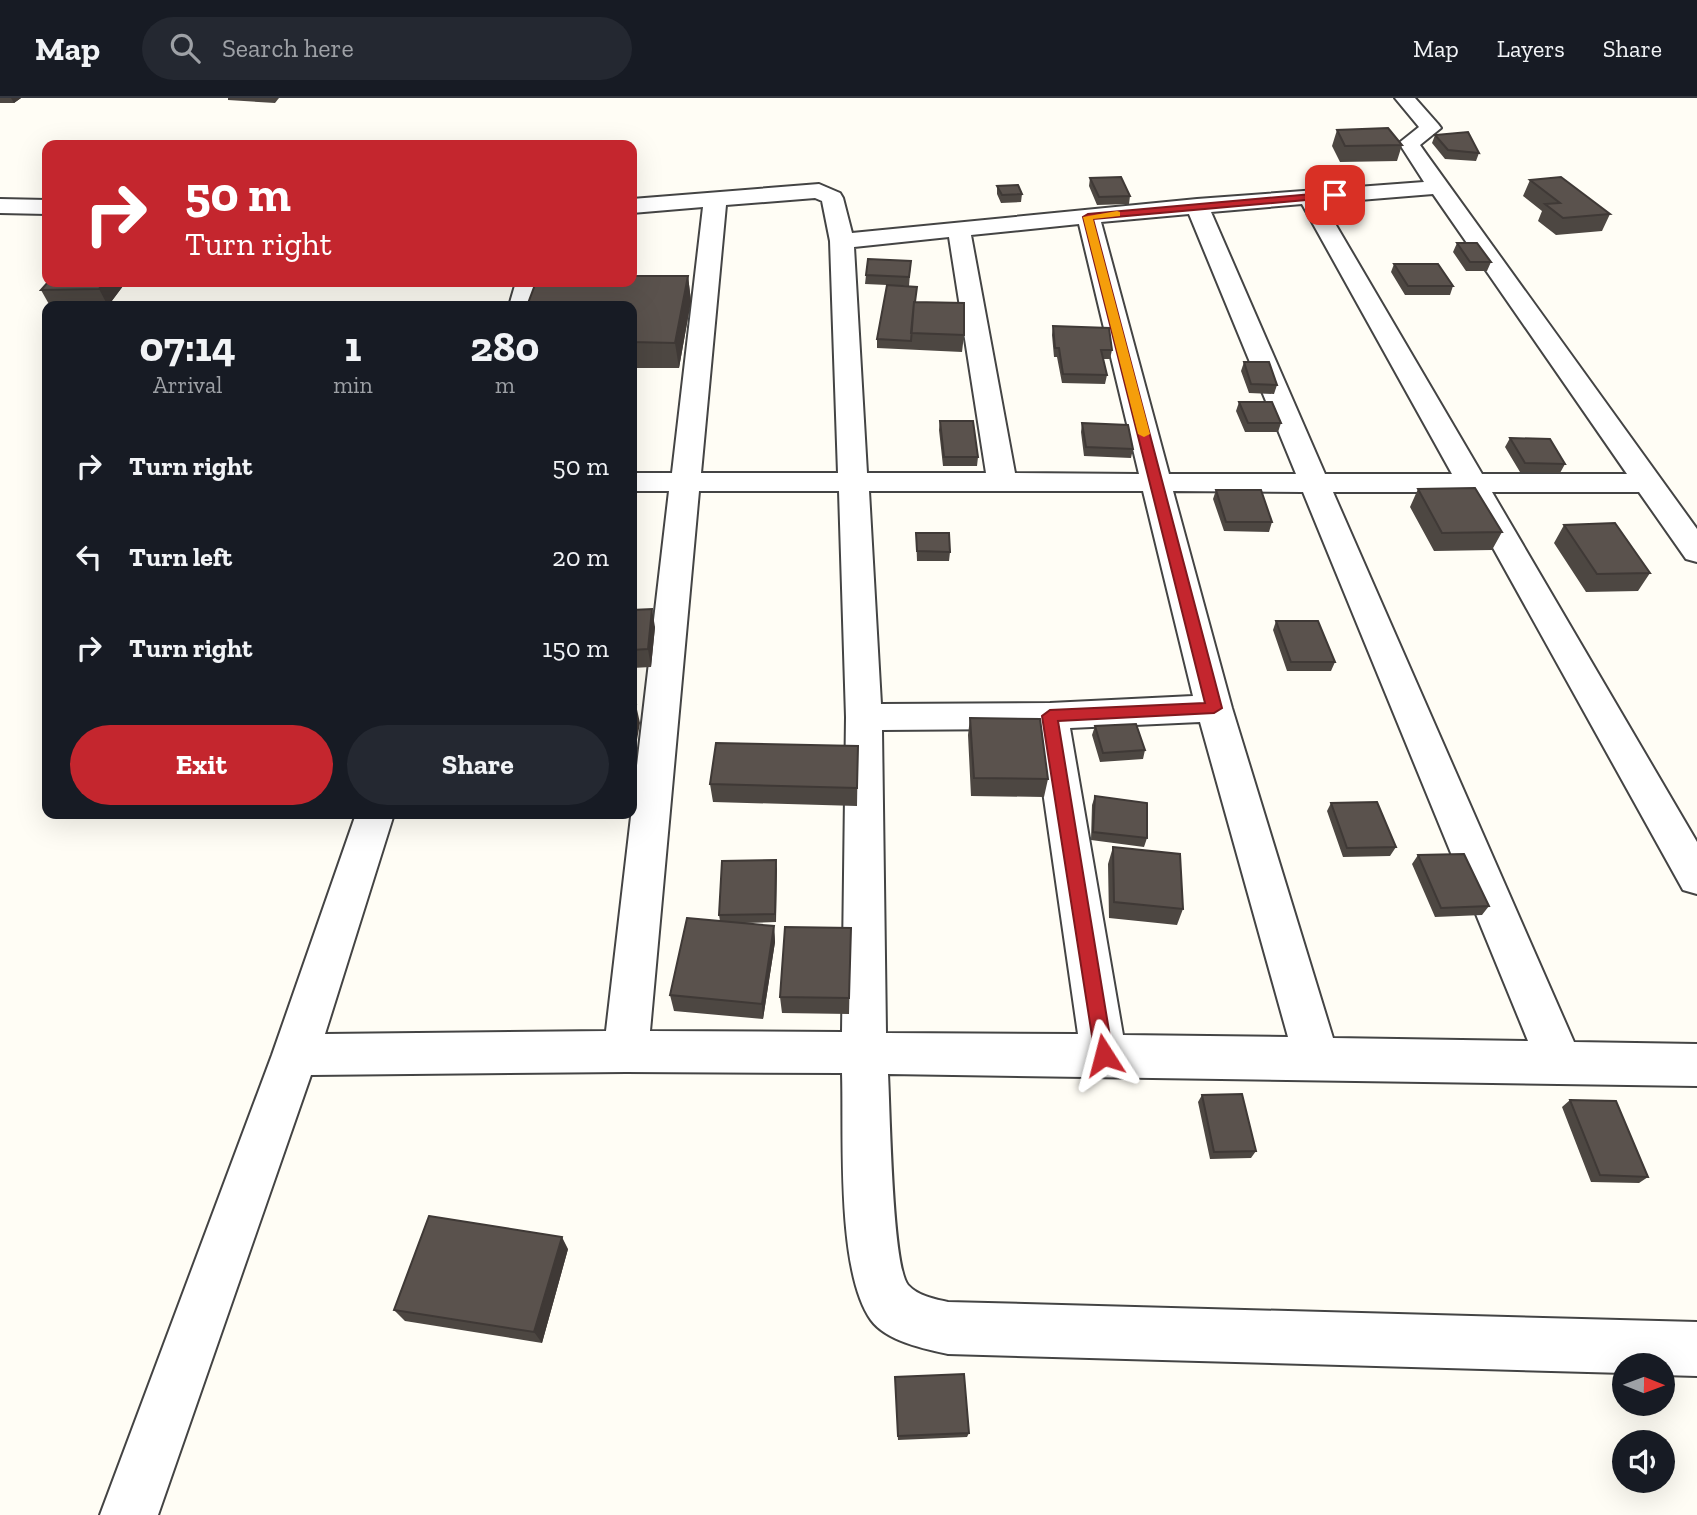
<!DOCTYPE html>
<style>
body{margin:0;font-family:"Zilla Slab",serif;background:#242831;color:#f1f3f6;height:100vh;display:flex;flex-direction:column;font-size:26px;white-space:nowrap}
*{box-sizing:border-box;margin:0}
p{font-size:23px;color:#9ea1a6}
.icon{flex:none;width:38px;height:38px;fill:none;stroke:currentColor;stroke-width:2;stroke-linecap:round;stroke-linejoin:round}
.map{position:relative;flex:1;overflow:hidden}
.sheet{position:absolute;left:42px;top:203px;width:595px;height:518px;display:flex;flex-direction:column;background:#171b24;border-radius:14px;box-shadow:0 7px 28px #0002}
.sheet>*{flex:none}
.hud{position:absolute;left:42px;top:42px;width:595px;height:147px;border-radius:14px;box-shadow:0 7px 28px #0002;background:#c4262e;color:#fff;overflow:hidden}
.needle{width:46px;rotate:91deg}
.buttons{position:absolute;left:1612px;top:1255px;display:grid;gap:14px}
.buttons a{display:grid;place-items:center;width:63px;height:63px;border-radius:50%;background:#171b24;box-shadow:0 7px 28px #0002;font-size:35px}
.pin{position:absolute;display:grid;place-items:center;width:60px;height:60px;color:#fff;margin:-30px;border-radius:14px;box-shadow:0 4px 10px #0006}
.me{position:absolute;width:77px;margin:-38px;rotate:351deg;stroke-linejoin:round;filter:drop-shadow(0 0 5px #0008)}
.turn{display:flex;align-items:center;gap:24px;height:147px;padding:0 28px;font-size:32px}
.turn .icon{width:91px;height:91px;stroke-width:2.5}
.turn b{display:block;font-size:49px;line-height:60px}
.eta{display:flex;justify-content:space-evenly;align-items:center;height:119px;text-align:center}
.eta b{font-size:42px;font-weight:700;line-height:49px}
.button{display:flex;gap:14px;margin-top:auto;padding:14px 28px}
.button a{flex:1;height:80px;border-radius:42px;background:#c4262e;color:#fff;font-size:28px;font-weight:700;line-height:80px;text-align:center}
.button a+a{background:#242831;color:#f1f3f6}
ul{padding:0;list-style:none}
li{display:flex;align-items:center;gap:21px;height:91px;padding:0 28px}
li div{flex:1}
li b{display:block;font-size:26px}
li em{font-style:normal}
header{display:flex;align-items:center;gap:42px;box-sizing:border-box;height:98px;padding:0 35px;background:#171b24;border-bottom:2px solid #363941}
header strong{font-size:33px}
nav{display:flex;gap:38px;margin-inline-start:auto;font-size:24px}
.search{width:490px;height:63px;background:#242831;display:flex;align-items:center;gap:18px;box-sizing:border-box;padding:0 24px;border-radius:38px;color:#9ea1a6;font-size:26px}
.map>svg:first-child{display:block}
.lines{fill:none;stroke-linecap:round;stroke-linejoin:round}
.minor-casing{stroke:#444;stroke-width:4}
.minor{fill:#fff;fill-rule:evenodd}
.wall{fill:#4d4742}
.shaded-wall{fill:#3f3936}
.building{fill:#5a524d;stroke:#3f3936;stroke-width:2}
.route{fill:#c4262e;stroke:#7f191e;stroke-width:2}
.slow{fill:#f59e0b}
</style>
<header>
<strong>Map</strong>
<div class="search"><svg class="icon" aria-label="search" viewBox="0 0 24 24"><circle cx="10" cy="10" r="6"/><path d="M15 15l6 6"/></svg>Search here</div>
<nav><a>Map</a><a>Layers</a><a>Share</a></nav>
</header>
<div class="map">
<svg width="1697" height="1417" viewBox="0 0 1697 1417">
<rect width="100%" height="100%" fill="#fffdf5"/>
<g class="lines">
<g class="minor-casing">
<path id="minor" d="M1395,0h20l23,26 3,4 -21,17 7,10 270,374v33l-11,-3 -47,-67h-147l205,350v52l-14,-4 -221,-398h-129l241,550 123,2v42l-809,-12c2,34 4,192 20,211 10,11 27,14 40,17l749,20v54l-35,-1v-10h-38v8l-676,-19c-23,-5 -62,-13 -77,-34 -35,-49 -27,-184 -29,-247l-216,-1 -315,3 -153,440h-58l172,-460 84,-241h38l-69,220 281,-3 63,-540h-37v-18h40l31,-266 -71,6v-14l187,-15 21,9 3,5 9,35 345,-34 227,-17 -25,-39 20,-16zM1433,96l194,280h-145l-159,-271zM815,100l7,3 8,40 8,232h-137l25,-268zM1302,106l150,270h-127l-114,-262zM1189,116l107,260h-127l-68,-252zM1079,126l60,250 -124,-1 -44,-238zM949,139l37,236h-119l-13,-226zM699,393h140l7,226 -4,315 -192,-1zM869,393h274l50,205 -143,7 -169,1zM1173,393l130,1 225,549 -195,-3 -101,-330zM1200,624l88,315 -165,-2 -53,-307zM1034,631l44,305 -192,-1 -4,-303z
M0,101l47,1v14l-47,-1z
M516,184h24l-7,24h-24z"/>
</g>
<use href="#minor" class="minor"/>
</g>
<path class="wall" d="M0,0h21l-7,5h-14z
M228,0h51l-4,5 -47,-3z
M1337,32l65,15 -5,16 -57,1 -8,-16z
M1435,37l44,18 -3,8 -31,-2 -13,-16z
M1090,80l40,18 -1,8 -32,1 -8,-19z
M1530,82l80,34 -8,17 -46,4 -18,-14 4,-10 -19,-15z
M997,88l25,8 -1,8 -20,1 -4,-9z
M1457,145l34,19 -4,9h-21l-13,-19z
M911,163l-2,25 -44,-2 1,-9z
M1394,166l59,22 -3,9h-45l-14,-23z
M688,178l3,25 -12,67h-47v-62z
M126,184l-18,24h-58l-9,-16z
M916,204l48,33 -2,17 -85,-4v-9z
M1053,228l59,24 -2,9h-7l4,16 -2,9 -43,-1 -5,-26h-3l-2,-22z
M1244,264l33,23 -3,9 -25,-1 -8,-22z
M1239,304l42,21 -3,9h-33l-9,-21z
M940,323l38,36 -1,9h-34l-4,-36z
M1082,325l51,26 -2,9 -47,-2 -3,-24z
M1510,340l55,26 -5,9 -40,-1 -15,-25z
M1418,391l84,43 -10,18 -58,1 -24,-44z
M1216,392l56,32 -3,10 -45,-1 -11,-32z
M1564,427l86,48 -12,18 -52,1 -32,-49z
M916,435l34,19 -1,9h-32z
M632,512l23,17 -4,40 -19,1z
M1276,523l59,41 -4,9h-44l-14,-41z
M970,620l78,61 -4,18 -73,-1 -3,-61z
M1095,628l50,24 -2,9 -43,3 -8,-27z
M858,648l-1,60 -144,-4 -3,-18z
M1095,698l52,42 -3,9 -53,-7 1,-35z
M1331,705l65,44 -6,9 -47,1 -16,-46z
M1113,749l70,62 -6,16 -68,-7 -1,-54z
M1418,757l71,51 -7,9 -47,2 -23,-53z
M776,762v62l-32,1 30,3 1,16 -12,77 -89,-8 -4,-16 50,-74 -1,-6z
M851,830l-2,86 -67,-1 -2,-16z
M1202,997l54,56 -5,7 -41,1 -12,-57z
M1570,1002l78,77 -9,6 -48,-1 -29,-75z
M568,1151l-26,94 -137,-22 -11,-11z
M895,1279l74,56 -2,4 -69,3z"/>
<path class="shaded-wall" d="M11,0h10l-7,5z
M688,178l3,25 -12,67 -4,-25z
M105,184h21l-18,24 -9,-17z
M652,511l3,18 -4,40 -3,-18z
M636,607l4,18 -8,45v-39z
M776,762l1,9 -1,53 -1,-8z
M774,828l1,16 -12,77 -1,-15z
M562,1139l6,12 -26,94 -8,-11z"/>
<path class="building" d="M1388,30l14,17 -57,1 -8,-16z
M1468,34l11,21 -31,-3 -13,-15z
M1121,79l9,19 -31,1 -9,-19z
M1561,79l49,37 -47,4 -18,-14 15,-1 -30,-23z
M1018,87l4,9 -20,1 -5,-9z
M1457,145h20l14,19h-21z
M868,161l43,2 -2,16 -43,-2z
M1394,166h44l15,22h-45z
M632,178h56l-13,67 -43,-1v-36h-105l9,-24h96z
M48,184h57l-6,7 -58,1z
M887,187l30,2 -2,15h-1l-3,39 -34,-2z
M914,204l50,1v32l-53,-2z
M1053,228l56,2 3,22h-11l6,25 -44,-1 -4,-26h-4z
M1244,264h25l8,23 -26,-1z
M1239,304h33l9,21h-33z
M940,323h33l5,36h-34z
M1082,325l46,2 5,24 -47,-2z
M1510,340l40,1 15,25 -40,-1z
M1475,390l27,44 -60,1 -24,-44z
M1216,392h45l11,32h-46z
M1615,425l35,50 -53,1 -33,-49z
M916,435h33l1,19 -33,-1z
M652,511l-4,40 -16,1v-40z
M1276,523h42l17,41h-44z
M632,607h4l-4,24z
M970,620l70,1 8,60 -74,-1z
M1136,626l9,26 -42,3 -8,-27z
M716,645l142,3 -1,42 -147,-4z
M1095,698l52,7v35l-54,-6z
M1377,704l19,45 -49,1 -16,-45z
M1113,749l67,7 3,55 -69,-7z
M1464,756l25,52 -48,2 -23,-53z
M776,762l-1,54 -56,1 3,-54z
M687,820l87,8 -12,78 -92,-9z
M785,829l66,1 -2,70 -69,-1z
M1242,996l14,57 -42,1 -12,-57z
M1570,1002l46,1 32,76 -48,-2z
M429,1118l133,21 -28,95 -140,-22z
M964,1276l5,59 -71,3 -3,-59z"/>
<path class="route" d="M1335,94l4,1v4l-246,22 129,489 -8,5 -156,8 55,334 -2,6 -7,2 -7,-2 -2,-6 -53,-339 8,-6 155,-7 -122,-486 5,-3z"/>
<path class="slow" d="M1117,113l3,1v4l-27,3 57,215 -6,3 -6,-3 -55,-217z"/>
</svg>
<div class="buttons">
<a><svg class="needle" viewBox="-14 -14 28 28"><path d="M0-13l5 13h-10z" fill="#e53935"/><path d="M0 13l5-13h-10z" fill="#9ea1a6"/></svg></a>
<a><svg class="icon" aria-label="sound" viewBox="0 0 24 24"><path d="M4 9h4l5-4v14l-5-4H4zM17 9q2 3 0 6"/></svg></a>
</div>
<div class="pin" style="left:1335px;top:97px;background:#d93025"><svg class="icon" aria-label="arrive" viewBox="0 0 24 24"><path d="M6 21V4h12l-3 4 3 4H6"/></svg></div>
<svg class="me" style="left:1104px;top:957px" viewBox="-20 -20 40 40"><path d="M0-17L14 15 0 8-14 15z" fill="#c4262e" stroke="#fff" stroke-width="4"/></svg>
<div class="hud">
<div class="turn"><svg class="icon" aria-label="right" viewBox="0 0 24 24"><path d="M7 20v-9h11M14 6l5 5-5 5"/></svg><div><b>50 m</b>Turn right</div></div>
</div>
<section class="sheet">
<div class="eta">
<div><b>07:14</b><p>Arrival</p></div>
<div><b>1</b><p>min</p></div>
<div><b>280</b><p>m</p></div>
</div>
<ul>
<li><svg class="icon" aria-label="right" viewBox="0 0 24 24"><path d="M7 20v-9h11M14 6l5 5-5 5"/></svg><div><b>Turn right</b></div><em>50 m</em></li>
<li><svg class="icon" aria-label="left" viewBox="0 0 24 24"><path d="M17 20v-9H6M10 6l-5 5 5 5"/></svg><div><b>Turn left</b></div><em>20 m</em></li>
<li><svg class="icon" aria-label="right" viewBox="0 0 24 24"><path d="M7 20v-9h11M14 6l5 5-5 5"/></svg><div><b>Turn right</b></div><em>150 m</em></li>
</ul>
<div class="button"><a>Exit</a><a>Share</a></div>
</section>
</div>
